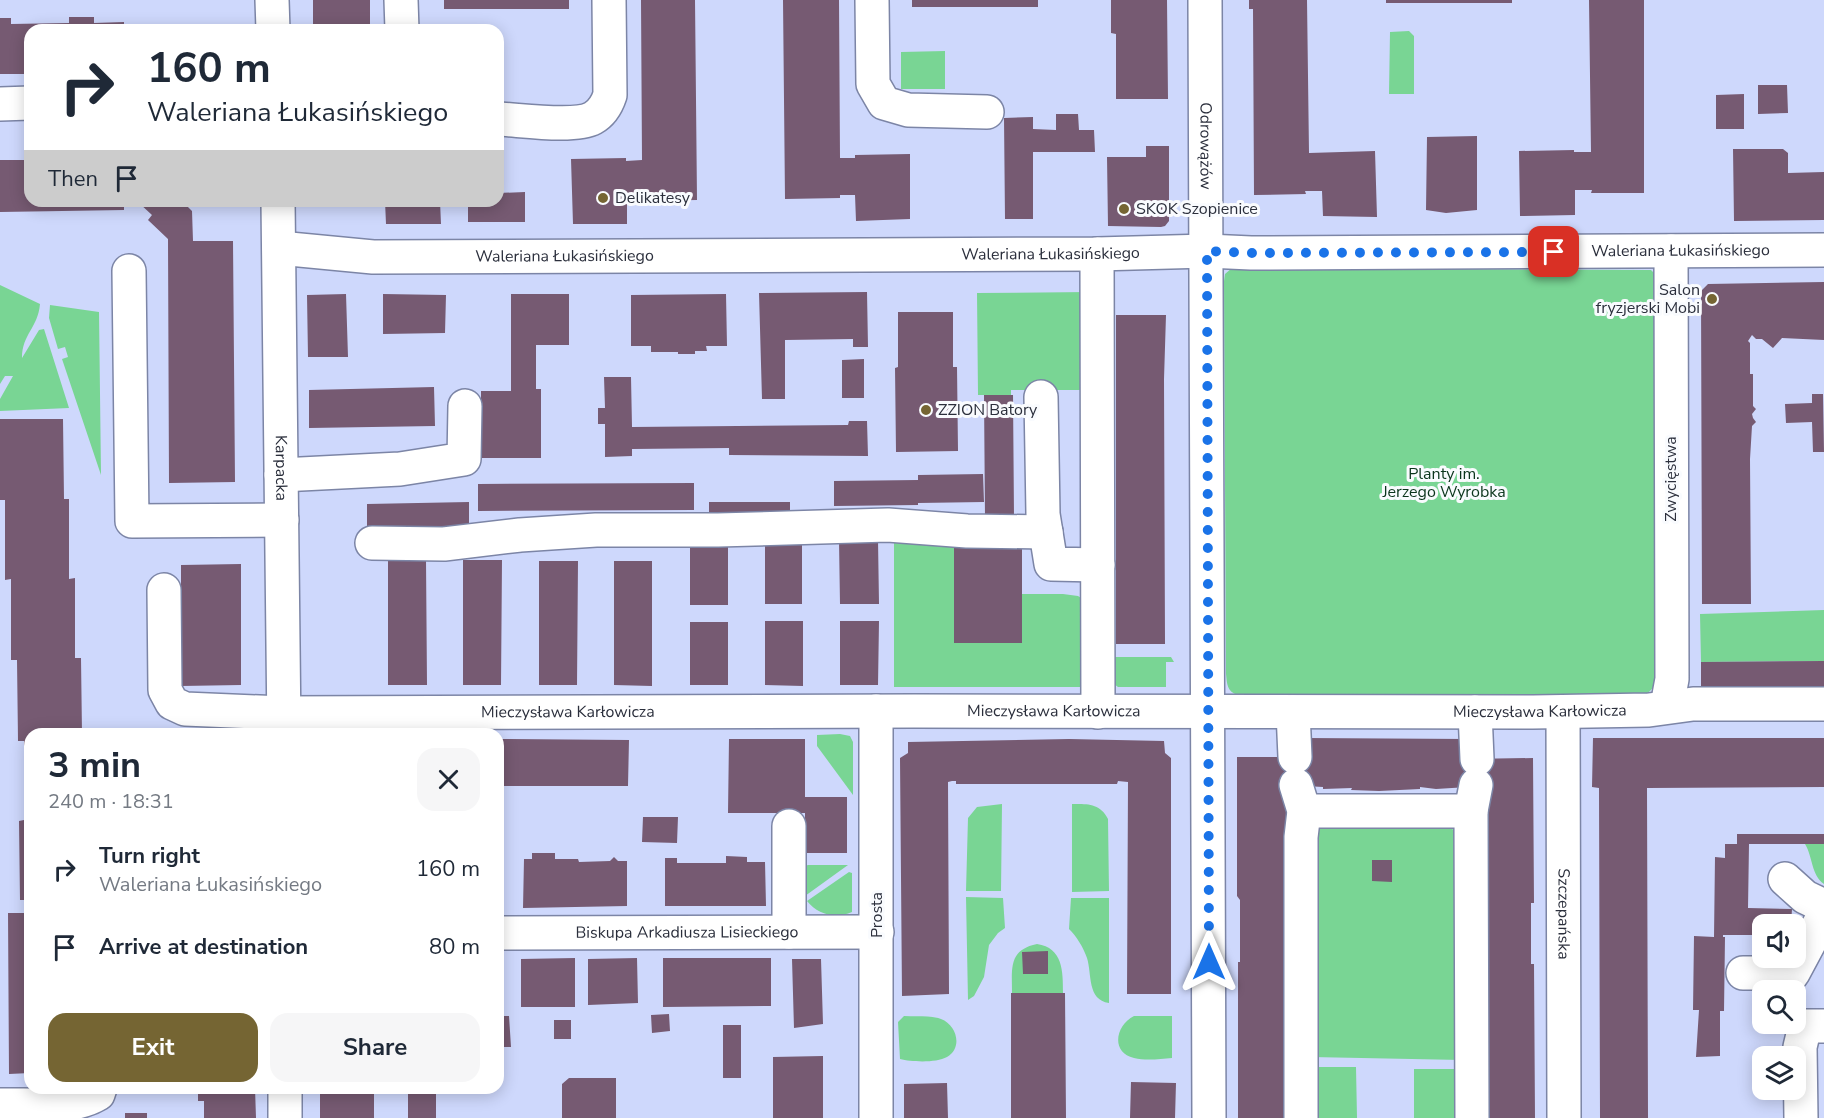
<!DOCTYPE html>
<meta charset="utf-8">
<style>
body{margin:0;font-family:"Nunito Sans",sans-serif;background:#f6f6f7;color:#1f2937;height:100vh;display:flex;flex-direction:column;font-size:22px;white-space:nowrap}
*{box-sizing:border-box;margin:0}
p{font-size:20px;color:#747a83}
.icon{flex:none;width:33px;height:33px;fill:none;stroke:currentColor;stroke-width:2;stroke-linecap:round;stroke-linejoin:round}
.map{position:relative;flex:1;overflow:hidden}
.side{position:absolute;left:24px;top:728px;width:480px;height:366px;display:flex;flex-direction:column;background:#fff;border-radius:18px;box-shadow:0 3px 15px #0003}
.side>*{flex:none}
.guide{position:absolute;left:24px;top:24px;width:480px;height:183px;border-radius:18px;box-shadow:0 3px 15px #0003;background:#fff;color:#1f2937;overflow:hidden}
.buttons{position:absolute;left:1752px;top:914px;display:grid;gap:12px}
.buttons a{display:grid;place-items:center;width:54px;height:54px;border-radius:12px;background:#fff;box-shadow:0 3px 15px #0003;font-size:30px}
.pin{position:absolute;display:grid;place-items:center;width:51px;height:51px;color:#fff;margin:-26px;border-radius:12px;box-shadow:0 3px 9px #0006}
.me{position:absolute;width:66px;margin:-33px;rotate:0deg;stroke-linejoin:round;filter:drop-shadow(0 0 4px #0008)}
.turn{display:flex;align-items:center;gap:21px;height:126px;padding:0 24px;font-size:27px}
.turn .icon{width:78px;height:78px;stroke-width:2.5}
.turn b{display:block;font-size:42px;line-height:51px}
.then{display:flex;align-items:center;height:57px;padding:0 24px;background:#0003;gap:12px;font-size:22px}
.round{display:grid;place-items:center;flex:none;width:63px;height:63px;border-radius:18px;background:#f6f6f7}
.overview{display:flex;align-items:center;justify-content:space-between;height:102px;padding:0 24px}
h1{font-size:36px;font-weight:700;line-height:45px}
.primary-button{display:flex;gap:12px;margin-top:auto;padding:12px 24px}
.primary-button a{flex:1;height:69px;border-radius:18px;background:#756533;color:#fff;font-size:24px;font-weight:700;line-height:69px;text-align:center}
.primary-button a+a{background:#f6f6f7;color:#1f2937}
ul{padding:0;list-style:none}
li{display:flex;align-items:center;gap:18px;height:78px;padding:0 24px}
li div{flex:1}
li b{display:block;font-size:22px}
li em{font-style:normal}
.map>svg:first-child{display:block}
.green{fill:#79d594}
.building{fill:#765a72}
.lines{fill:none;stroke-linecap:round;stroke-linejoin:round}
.minor-casing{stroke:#7c85a6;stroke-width:36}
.minor{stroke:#fff;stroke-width:33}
.route{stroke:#1a73e8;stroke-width:10;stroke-dasharray:0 18}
.poi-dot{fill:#756533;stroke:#f9fbfe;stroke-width:2}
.labels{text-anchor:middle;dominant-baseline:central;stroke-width:6;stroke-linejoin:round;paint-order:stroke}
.street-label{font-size:16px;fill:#2b2f3c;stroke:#f9fbfe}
.poi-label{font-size:16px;fill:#2b2f3c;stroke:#f9fbfe;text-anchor:start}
.park-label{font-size:16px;fill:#0a351b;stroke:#f9fbfe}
</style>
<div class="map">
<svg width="1824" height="1118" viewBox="0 0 1824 1118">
<rect width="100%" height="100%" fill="#ced8fc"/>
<path class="green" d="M1409,31l5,5v58h-25l1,-62z
M945,51v38h-44v-37z
M1232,268l419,2 4,4 2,400c-3,16 -6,20 -23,22l-397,-1c-10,-4 -10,-11 -11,-21l-2,-393 1,-7z
M0,285l40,19c-2,24 -18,30 -18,54l17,-28 5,-1 25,79 -69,3v-12l13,-23h-8l-5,8z
M1090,292v98h-79v5h-33l-1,-102z
M50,305l49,7 2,163 -39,-116 6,-2 -3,-10 -7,2 -9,-31z
M894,543l60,3v97l68,-49h41l15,2 8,5 1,86h-193z
M1824,610v51l-123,1 -1,-48z
M1112,657h59l3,5h-8v25h-48l-4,-3z
M840,734l10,2 3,6v53l-36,-49v-11z
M1002,804l-1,87h-35l2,-73 9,-11z
M1072,804c15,0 28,-1 36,15l1,72 -37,1z
M1329,820l115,2 13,11 5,227 -151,-3 3,-229z
M1805,844h19v40c-13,-9 -11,-27 -19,-40z
M808,865h40l-43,31v-30z
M849,872l3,1v39c-16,7 -34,3 -45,-11z
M966,897l37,1 2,30 -7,5 -9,12 -5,32 -10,19 -6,4z
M1071,898h38v105c-22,-3 -17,-29 -22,-45 -4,-11 -10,-21 -18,-29z
M1037,944c26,4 26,27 26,49h-51c0,-24 -4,-43 25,-49z
M904,1016c12,1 26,-1 37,3 16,6 22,29 6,38 -11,6 -35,5 -47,2l-2,-37z
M1134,1016h38v42c-12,1 -26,3 -38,0 -24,-6 -18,-33 0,-42z
M1315,1067h41l1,51h-47z
M1414,1069h48v49h-48z"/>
<path class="building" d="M313,0h57v30h-57z
M444,0h125v9h-125z
M641,0h54l2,200 -55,1v-3h-15v26h-54l-2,-65 55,-1v3l16,-1z
M783,0h56l1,158h15v-3l55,-1v65l-54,2 -1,-26h-15v3l-55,1z
M912,0h126v7h-126z
M1111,0h56l1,99h-52v-65l-5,-1z
M1249,0h58l2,153 66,-2 2,66 -54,-1 -1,-25h-17l1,3 -52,1 -1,-186h-4z
M1386,0h126v3h-126z
M1589,0h55v193h-53l1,-3h-17v25l-55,1 -1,-65 55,-1v2h17z
M69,17h25v6l30,-1v8h-94v44h-30v-56h11v6l58,-1z
M1758,85h29l1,28 -30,1z
M1744,94v35h-28v-34z
M1056,114h22l1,16h15l1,22h-62v67h-28l-1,-101 29,-1v12l23,1z
M1477,136v74l-31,3 -20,-3 1,-73z
M1146,146h23v75l-4,5 -4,1 -53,-1 -1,-69h39z
M1733,149h50l5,4v20l36,-1v48l-90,1z
M0,160h30v41h162l-5,5 5,5 1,30h40l2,241 -66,1 -1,-244 -20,-19 4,-5 -13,-12h-15v7l-124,2z
M525,192v30h-57v-21h30v-8z
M314,201h59v2h-59z
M385,201h55l1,23h-55z
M1824,282v58l-42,-2 -9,10 -11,-9h-6l-4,-4 -4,6 2,2v31h3v32l3,3 -4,5 1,4 3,4 -4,4 -2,33 1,145h-49l-1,-313 7,-7z
M867,292l1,55h-15v-8l-68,1v59h-23l-3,-106z
M346,294l2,63h-40l-1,-62z
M383,294l63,1 -1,38 -62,1z
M511,294h58v51h-33v44h5v69h-60v-67h30z
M726,294l1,52h-21l1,5h-12v3h-17v-2h-27v-6h-20v-51z
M898,312h55v55h4l1,84 -62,1 -1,-84 3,-1z
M1116,315h50l-2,64 1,265h-49z
M864,359v39h-22v-38z
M604,377h27l1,50 216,-2 1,-4h18l1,35 -139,-1v-7l-97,1v7l-27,1v-33h-7v-16h7z
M434,387l1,39 -126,2v-38z
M1812,394h11l1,58h-11l-1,-30 -26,1 -1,-19 27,-1z
M984,395h29l1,122h-29z
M0,419h63l1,80h5v80l6,-1v80h6l1,76h-52v166h-10l-1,-79 5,-1v-79h-6l-1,-81h-6v-81l-6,1v-80h-5z
M983,474l1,28 -66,1v2l-84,1v-25l84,-1v-5z
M694,483v27l-216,1v-27z
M469,502v25l-102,2v-25z
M709,502h81v15l-81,1z
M690,540h38v65h-38z
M765,540h37v64h-37z
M839,540h39l1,64h-39z
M954,546l68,1v96h-68z
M388,560h38l1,125h-39z
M463,560h39l-1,125h-38z
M539,561h39l-1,124h-38z
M614,561h38v125l-38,-1z
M241,564v121l-60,1v-121z
M765,621h38v65l-38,-1z
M840,621h39l-1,64h-38z
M690,622h38v63h-38z
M1824,661v27l-123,1v-27z
M1304,738l164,1v20l65,-1 1,145h-3v61h3l1,154h-53l-14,-331 -32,2 -16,-2v2l-41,2 -28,-1 1,-2 -29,1v-2l-36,-2v333h-49v-156h2v-62l-3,-4v-139h67z
M1593,738h231v49l-177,1 1,330h-48l-1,-330 -7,-1z
M498,739l131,1 -1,46h-130z
M729,739h76v58h42v56h-42v-40h-77z
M1069,739l95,2 1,12 6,5v236h-44l1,-212 -10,-1 -1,3h-161v-3h-4l-4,1 1,212 -47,2 -2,-238 8,-5v-11z
M643,817h35l-1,26 -35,-1z
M1737,834h87v10h-75l-1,64 44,1 -1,15h-29v11h-39v2h2l-1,74h-4v45l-24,1 3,-47h-6l1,-74 20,1 1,-80 10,1v-14h12z
M532,853h23v6h23l1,3 31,-1 4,-4 4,4h9v45l-104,2 1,-49h8z
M726,856l21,1v5h18l1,44h-101v-48h12v5h49z
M1372,860h20v22l-20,-1z
M8,913h22v160l-21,1z
M1048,951v23h-25l-1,-22z
M575,958v49h-54v-48z
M637,958l1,45 -50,2v-46z
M663,958h108v48l-108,1z
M792,959h29l2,65 -29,4z
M1011,993h54l1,125h-55z
M669,1014l1,17 -18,2 -1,-18z
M498,1016h11l2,31h-13z
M554,1020h17v19h-17z
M723,1025h18v53h-18z
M823,1056v62h-50v-61z
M569,1078h47v40h-54v-34z
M1131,1082l45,1 -1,35h-45z
M947,1083l1,35h-44v-34z
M198,1088h57l1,30h-52v-17h-6z
M320,1088h54v30h-54z
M408,1092h28v26h-28z
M125,1113h22v5h-22z"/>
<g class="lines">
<g class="minor-casing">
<g id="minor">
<path d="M272,0l1,30"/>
<path d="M401,0l1,30"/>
<path d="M872,0l1,84 11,19 24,7 79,2"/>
<path id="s1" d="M1205,0l4,1118"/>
<path d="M0,104l30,-1"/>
<path d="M498,119c23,1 77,9 95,-1 9,-5 14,-14 17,-23l-1,-95"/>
<path id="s2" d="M278,201l6,532"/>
<path id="s3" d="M279,248l94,9 724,-3 110,-3 44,2 573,-3"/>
<path d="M1097,254l1,458"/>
<path d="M129,271l3,250 150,-1"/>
<path d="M1041,397l2,117 8,50 47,1"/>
<path d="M281,475l119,-6 64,-10 1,-53"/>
<path d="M372,543l72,1 76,-9 76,-5h122l170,-5 79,6 79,1"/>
<path id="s4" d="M164,590l1,100 7,13 13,6 98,4 631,-2 619,1 116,-2 44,-6h131"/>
<path d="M1667,706l5,-27 -1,-428"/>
<path d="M876,711v407"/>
<path d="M1293,712l2,45"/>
<path d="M1475,712l2,47"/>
<path id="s5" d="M1563,712l1,406"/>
<path d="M1296,785l8,26 -3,26v281"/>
<path d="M1304,811h167"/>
<path d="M789,826v106"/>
<path d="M1785,879l20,18 19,9"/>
<path id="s6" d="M498,933l379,-1"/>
<path d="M1743,973h50l31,-58"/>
<path d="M285,1088v30"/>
<path d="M0,1105c30,-1 72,5 98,-11l2,-6"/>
<path d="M1472,1118l-1,-307 5,-26"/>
<path d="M1801,1118l-1,-71 5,-21h19"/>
</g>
</g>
<use href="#minor" class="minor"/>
</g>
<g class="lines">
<path class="route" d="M1209,962l-2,-711 44,2 303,-1"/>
</g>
<g class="poi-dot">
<circle cx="603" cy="198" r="6"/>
<circle cx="1124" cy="209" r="6"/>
<circle cx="1712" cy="299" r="6"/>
<circle cx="926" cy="410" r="6"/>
</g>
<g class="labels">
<g class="street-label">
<text stroke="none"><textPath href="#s1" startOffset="146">Odrowążów</textPath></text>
<text stroke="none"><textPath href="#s3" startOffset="1402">Waleriana Łukasińskiego</textPath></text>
<text stroke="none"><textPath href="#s3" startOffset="772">Waleriana Łukasińskiego</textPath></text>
<text stroke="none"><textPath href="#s3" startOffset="286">Waleriana Łukasińskiego</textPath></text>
<text stroke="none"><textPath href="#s2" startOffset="267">Karpacka</textPath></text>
<text transform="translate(1671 479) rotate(-90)">Zwycięstwa</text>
<text stroke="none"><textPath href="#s4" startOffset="512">Mieczysława Karłowicza</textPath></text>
<text stroke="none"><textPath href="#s4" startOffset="998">Mieczysława Karłowicza</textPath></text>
<text stroke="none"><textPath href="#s4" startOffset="1484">Mieczysława Karłowicza</textPath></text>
<text transform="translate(877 915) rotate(-90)">Prosta</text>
<text stroke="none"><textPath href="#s5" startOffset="202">Szczepańska</textPath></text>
<text stroke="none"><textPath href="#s6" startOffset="189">Biskupa Arkadiusza Lisieckiego</textPath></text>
</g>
<g class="poi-label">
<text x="615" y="198">Delikatesy</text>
<text x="1136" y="209">SKOK Szopienice</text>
<text x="1700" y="290" text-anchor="end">Salon<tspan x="1700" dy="18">fryzjerski Mobi</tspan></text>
<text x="938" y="410">ZZION Batory</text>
</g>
<g class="park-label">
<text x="1444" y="474">Planty im.<tspan x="1444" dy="18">Jerzego Wyrobka</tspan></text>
</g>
</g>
</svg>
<div class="buttons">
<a><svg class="icon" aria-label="sound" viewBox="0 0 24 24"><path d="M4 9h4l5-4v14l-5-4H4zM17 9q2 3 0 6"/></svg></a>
<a><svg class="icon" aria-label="search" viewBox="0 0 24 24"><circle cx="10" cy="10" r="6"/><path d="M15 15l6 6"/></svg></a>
<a><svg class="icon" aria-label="layers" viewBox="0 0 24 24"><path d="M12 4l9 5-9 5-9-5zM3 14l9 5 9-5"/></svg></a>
</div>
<div class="pin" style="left:1554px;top:252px;background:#d93025"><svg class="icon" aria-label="arrive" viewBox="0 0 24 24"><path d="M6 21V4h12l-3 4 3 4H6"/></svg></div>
<svg class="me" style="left:1209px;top:962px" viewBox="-20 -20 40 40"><path d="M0-17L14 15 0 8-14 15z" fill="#1a73e8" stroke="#fff" stroke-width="4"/></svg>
<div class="guide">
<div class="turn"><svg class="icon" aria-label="right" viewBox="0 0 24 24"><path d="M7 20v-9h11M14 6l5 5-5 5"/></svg><div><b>160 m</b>Waleriana Łukasińskiego</div></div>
<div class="then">Then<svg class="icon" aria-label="arrive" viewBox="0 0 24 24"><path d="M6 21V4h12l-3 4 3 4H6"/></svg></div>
</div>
<section class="side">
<div class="overview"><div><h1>3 min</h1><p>240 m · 18:31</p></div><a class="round"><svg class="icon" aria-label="close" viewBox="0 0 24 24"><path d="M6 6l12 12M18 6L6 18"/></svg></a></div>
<ul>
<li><svg class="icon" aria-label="right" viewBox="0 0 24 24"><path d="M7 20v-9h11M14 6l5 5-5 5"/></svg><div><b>Turn right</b><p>Waleriana Łukasińskiego</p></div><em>160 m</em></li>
<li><svg class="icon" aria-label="arrive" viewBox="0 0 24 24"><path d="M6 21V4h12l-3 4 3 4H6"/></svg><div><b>Arrive at destination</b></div><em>80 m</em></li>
</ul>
<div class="primary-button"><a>Exit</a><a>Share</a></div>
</section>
</div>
